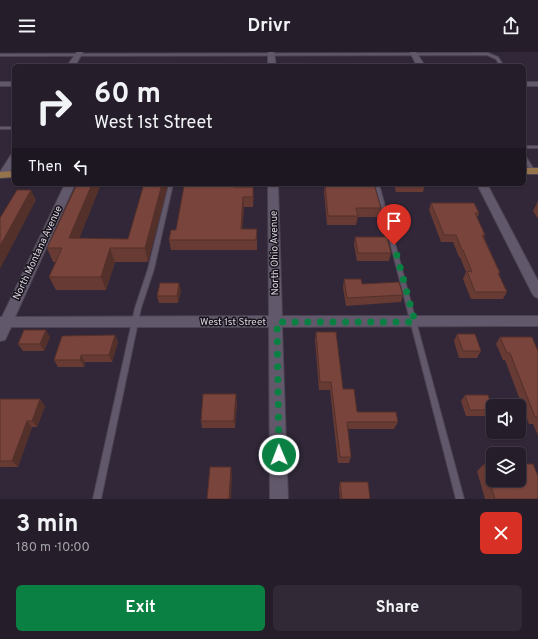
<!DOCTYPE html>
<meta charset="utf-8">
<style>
body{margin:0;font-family:Overpass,sans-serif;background:#312a36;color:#f1f3f6;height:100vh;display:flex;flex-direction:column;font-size:15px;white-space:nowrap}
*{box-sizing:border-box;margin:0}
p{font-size:13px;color:#a3a2a8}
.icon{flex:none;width:22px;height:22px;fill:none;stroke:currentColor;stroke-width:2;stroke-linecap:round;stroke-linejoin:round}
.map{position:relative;height:447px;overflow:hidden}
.sheet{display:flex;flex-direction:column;background:#251d2a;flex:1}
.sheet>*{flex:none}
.banner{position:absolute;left:12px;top:12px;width:514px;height:122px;border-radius:6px;box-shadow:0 1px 3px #0004,0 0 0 1px #423b47;background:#251d2a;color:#f1f3f6;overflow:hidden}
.buttons{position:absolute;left:486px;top:347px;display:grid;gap:8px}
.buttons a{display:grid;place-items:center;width:40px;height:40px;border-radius:6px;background:#251d2a;box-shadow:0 1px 3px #0004,0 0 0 1px #423b47;font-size:20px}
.pin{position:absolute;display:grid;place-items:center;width:34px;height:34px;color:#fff;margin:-41px -17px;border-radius:50% 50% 50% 0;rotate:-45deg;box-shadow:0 0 4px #0007}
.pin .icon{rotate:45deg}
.me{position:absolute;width:44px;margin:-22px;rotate:359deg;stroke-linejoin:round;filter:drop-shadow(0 0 3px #0008)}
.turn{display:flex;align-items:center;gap:14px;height:84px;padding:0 16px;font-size:18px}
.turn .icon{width:52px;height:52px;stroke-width:2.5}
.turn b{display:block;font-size:28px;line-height:34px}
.then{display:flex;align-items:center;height:38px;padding:0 16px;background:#0003;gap:8px;font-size:15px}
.round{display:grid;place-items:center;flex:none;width:42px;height:42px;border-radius:6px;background:#312a36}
.overview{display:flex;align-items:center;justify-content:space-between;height:68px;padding:0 16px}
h1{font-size:24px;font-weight:700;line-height:30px}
.cta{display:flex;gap:8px;margin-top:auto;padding:8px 16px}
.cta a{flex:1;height:46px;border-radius:6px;background:#0b8043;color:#fff;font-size:16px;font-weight:700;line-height:46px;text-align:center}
.cta a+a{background:#312a36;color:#f1f3f6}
header{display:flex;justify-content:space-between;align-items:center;height:52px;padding:0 16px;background:#251d2a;font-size:18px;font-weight:700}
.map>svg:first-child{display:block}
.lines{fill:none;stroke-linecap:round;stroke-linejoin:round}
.service-casing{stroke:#4c4452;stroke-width:2}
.minor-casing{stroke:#4c4452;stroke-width:2}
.tertiary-casing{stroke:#4c4452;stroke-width:2}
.primary-casing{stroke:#4c4452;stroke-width:2}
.service{fill:#62586b;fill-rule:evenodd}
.minor{fill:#62586b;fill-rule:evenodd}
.tertiary{fill:#62586b;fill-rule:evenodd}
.primary{fill:#96744b;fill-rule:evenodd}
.wall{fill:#673a34}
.shaded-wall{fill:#54302a}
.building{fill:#78443c;stroke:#54302a}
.route{stroke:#0b8043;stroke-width:7;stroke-dasharray:0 12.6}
.labels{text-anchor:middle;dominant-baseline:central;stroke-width:3;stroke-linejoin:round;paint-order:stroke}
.street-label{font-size:10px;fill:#ddd7e3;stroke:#16121a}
</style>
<header><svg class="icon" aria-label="menu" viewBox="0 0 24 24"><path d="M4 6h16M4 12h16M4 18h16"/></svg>Drivr<svg class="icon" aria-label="share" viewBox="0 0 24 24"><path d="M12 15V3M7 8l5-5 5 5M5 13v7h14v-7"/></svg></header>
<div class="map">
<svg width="538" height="447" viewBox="0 0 538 447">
<rect width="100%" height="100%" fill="#312738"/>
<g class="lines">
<g class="service-casing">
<path id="service" d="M488,1l10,4 6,9h-4l-4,-7 -9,-4 -487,1v-2z
M0,75h14v2h-14z
M524,94h14v2h-14z
M524,104l2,1 9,14v1h-4v-1l-7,-10z
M169,132h4l-19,85 -13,39 -40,191h-8l42,-191 13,-39z
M375,132h4l85,315h-8z"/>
</g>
<g class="minor-casing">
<path id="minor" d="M268,0h6l2,14h-8z
M410,0h6l9,14h-8z
M0,30h14v4h-14z
M524,30h14v4h-14z
M65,132h10l-60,133 254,-1 -1,-132h10l4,132h256v10l-256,1 6,172h-18l-1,-172h-258l-6,13 -5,1v-24h2z
M477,132h10l51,97v17l-4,-2 -2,-3z"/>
</g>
<g class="tertiary-casing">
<path id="tertiary" d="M77,0h6l-8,14h-8z
M14,102c0,10 -2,15 -8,23h-6v-5l11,-17z"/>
</g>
<g class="primary-casing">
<path id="primary" d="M524,116h14v6h-14z
M14,119v6l-14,1v-6z"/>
</g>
<use href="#service" class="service"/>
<use href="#minor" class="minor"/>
<use href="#tertiary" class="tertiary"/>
<use href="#primary" class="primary"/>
</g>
<path class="wall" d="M101,132l-22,54 49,1 16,-55h24l-20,78h-33l-9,28h-50l-7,-13 7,-15h-3l-6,-14z
M187,132h14v2h22v-2h13v3h17v20h-9l-2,22h15v21h-86l-2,-10 7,-10z
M325,132l56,24 -2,9h-21l-2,8h-29l-3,-33z
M394,132h31v1l-2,7h-27z
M538,149v18l-5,-8z
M431,151l48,10 -2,5 8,17 -1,2 16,36 -1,2 8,17 -4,7h-32l-8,-20 3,-7 -6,-15h-1l-6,-15h-12l-12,-32z
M355,185l36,16 -2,8h-32l-3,-16z
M344,227l59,16 -2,7 -55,4 -3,-19z
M181,238l-3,13h-19l-2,-7z
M316,280l27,57 14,23 41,10 -4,7h-47l4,28 -2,6h-11l-8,-73h-11l-4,-50z
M457,282l24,17 -4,7h-18l-5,-17z
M115,283l3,7 -6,20h-27l-1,5h-26l-4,-7z
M50,285l-6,14h-21l-5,-7z
M500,285l38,14v85l-5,-12h-4l-24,-64h-2l-7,-16z
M465,343l28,15 -5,6h-22l-5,-15z
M0,347l45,7 -8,21h-5l-14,40h-18z
M237,349l-2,27h-33l-1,-7z
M484,412l54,35h-53l-8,-28z
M340,430l30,17h-30l-1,-11z"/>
<path class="shaded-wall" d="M92,132h9l-27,68 -5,-14z
M162,132h6l-20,78 -3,-14z
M198,132h3l-2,12 -1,-10z
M253,135l1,10 -1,10z
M31,138l5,10 -36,69v-23z
M243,145l1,10 -2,32 -1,-10z
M110,196l5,14 -9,28 -5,-13z
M179,231l2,7 -3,13 -1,-7z
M46,278l4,7 -6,14 -4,-7z
M115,283l3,7 -6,20 -3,-7z
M81,303l4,7 -1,5 -4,-7z
M236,342l1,7 -2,27 -1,-7z
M40,347l5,7 -8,21 -5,-6z
M27,369l5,6 -14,40 -6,-6z
M231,415l1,8 -1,24h-2z"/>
<path class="building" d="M77,132h15l-23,54 59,1 16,-55h18l-17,64h-35l-9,29h-52l13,-29h-15z
M187,132h11v2h25v-2h11v3h19v10h-10l-2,32h16l-1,11h-87l2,-10h5l8,-44h3z
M325,132h49l7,24h-25l2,8h-30z
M398,132h27v1h-27z
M17,138h14l-31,56v-28z
M431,151h43l5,10h-4l10,22h-3l18,38h-2l9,19h-32l-8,-21 5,1 -9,-22h-1l-6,-15h-12z
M355,185h32l4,16h-33z
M344,227h17l1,5 37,-2 4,13 -56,3z
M160,231h19l-2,13h-20z
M24,278h22l-6,14h-22z
M316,280h20l7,57h11l3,23h39l2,10h-51l4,35h-11l-9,-75h-11z
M457,282h18l6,17h-18z
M115,283l-6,20h-28l-1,5h-26l8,-24z
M500,285h32l6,14v66h-3l-25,-64h-3z
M203,342h33l-2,27h-33z
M465,343h23l5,15h-23z
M0,347h40l-8,22h-5l-15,40h-12z
M484,412h9v16h26v-16h14l5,12v23h-43z
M210,415h21l-2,32h-22z
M340,430h28l2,17h-28z"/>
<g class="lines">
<path class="route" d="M279,403l-2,-133h138l-21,-77"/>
</g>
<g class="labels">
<g class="street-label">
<text transform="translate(38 201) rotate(-65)">North Montana Avenue</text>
<text transform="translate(275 201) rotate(-91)">North Ohio Avenue</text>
<text x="233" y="270">West 1st Street</text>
</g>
</g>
</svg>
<div class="buttons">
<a><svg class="icon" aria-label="sound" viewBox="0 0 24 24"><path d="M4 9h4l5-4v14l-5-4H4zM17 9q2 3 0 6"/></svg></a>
<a><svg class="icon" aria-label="layers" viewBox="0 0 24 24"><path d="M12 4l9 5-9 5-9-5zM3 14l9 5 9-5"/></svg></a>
</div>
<div class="pin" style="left:394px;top:193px;background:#d93025"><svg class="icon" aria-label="arrive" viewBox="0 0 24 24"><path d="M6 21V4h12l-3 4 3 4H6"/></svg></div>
<svg class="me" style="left:279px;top:403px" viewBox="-20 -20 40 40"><circle r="17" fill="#0b8043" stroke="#fff" stroke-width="3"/><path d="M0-11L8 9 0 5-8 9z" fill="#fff"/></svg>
<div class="banner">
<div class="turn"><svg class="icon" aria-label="right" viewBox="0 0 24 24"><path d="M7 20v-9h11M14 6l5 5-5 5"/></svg><div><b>60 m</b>West 1st Street</div></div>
<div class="then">Then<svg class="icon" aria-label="left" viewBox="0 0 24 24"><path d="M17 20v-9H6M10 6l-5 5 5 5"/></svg></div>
</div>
</div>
<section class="sheet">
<div class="overview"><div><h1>3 min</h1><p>180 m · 10:00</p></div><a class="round" style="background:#d93025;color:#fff"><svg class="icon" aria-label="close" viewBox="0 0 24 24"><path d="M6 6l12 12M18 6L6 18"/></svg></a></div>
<div class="cta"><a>Exit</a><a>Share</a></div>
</section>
